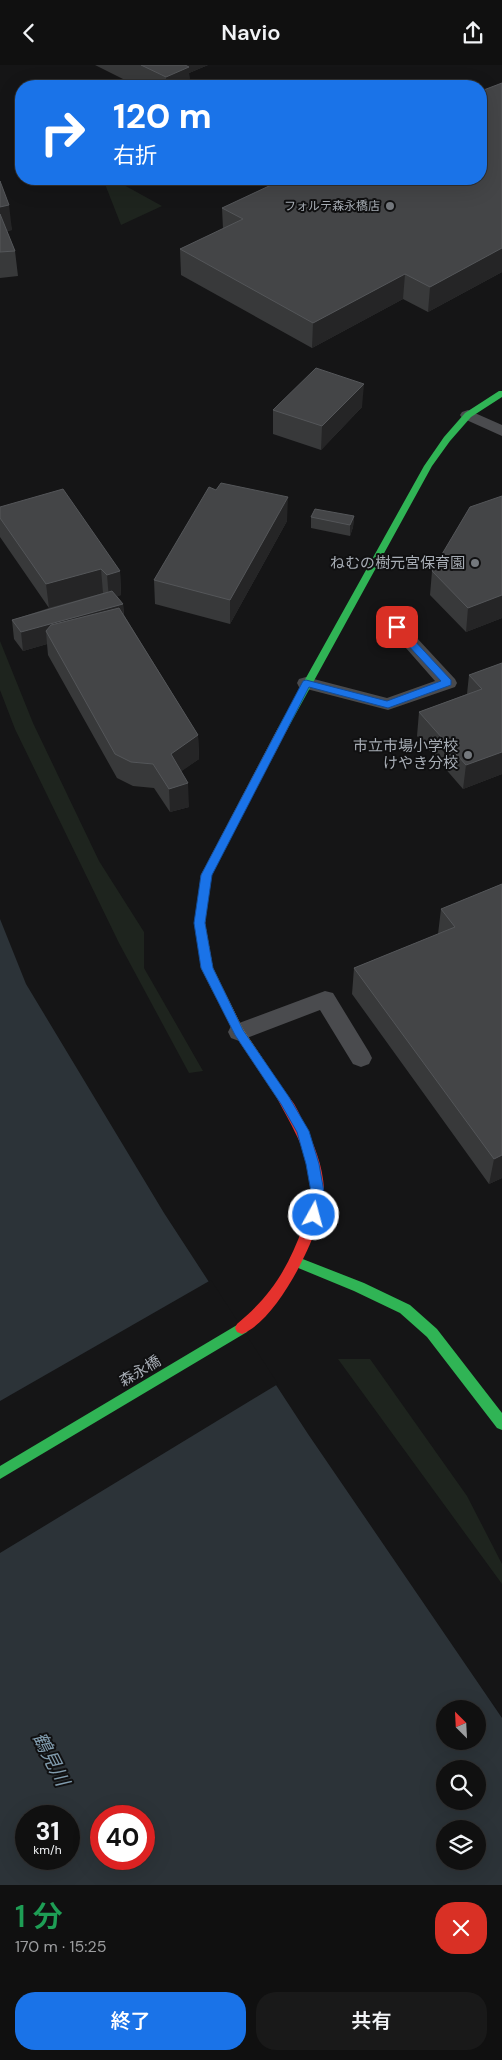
<!DOCTYPE html>
<html lang="ja">
<meta charset="utf-8">
<style>
body{margin:0;font-family:"DM Sans","Noto Sans JP",sans-serif;background:#191919;color:#f1f3f6;height:100vh;display:flex;flex-direction:column;font-size:19px;white-space:nowrap}
*{box-sizing:border-box;margin:0}
p{font-size:16px;color:#9c9d9f}
.icon{flex:none;width:28px;height:28px;fill:none;stroke:currentColor;stroke-width:2;stroke-linecap:round;stroke-linejoin:round}
.map{position:relative;height:1820px;overflow:hidden}
.details{display:flex;flex-direction:column;background:#101010;flex:1}
.details>*{flex:none}
.banner{position:absolute;left:15px;top:15px;width:472px;height:105px;border-radius:20px;box-shadow:0 5px 20px #0002,0 0 0 1px #303030;background:#1a73e8;color:#fff;overflow:hidden}
.needle{width:32px;rotate:336deg}
.fabs{position:absolute;left:436px;top:1635px;display:grid;gap:10px}
.fabs a{display:grid;place-items:center;width:50px;height:50px;border-radius:50%;background:#101010;box-shadow:0 5px 20px #0002,0 0 0 1px #303030;font-size:25px}
.speed{position:absolute;left:15px;top:1740px;display:flex;gap:10px;font-size:25px;font-weight:700;text-align:center}
.speed>*{display:grid;place-content:center;width:65px;height:65px;border-radius:50%;background:#101010;box-shadow:0 5px 20px #0002,0 0 0 1px #303030;line-height:1}
.speed small{font-size:12px;font-weight:400}
.speed .limit{border:8px solid #d22;background:#fff;color:#111}
.pin{position:absolute;display:grid;place-items:center;width:42px;height:42px;color:#fff;margin:-21px;border-radius:10px;box-shadow:0 2px 8px #0006}
.me{position:absolute;width:55px;margin:-28px;rotate:7deg;stroke-linejoin:round;filter:drop-shadow(0 0 4px #0008)}
.turn{display:flex;align-items:center;gap:18px;height:105px;padding:0 15px;font-size:22px}
.turn .icon{width:65px;height:65px;stroke-width:2.5}
.turn b{display:block;font-size:35px;line-height:42px}
.round{display:grid;place-items:center;flex:none;width:52px;height:52px;border-radius:20px;background:#191919}
.head{display:flex;align-items:center;justify-content:space-between;height:85px;padding:0 15px}
h1{font-size:30px;font-weight:600;line-height:38px;color:#1e9e55}
.action{display:flex;gap:10px;margin-top:auto;padding:10px 15px}
.action a{flex:1;height:58px;border-radius:20px;background:#1a73e8;color:#fff;font-size:20px;font-weight:600;line-height:58px;text-align:center}
.action a+a{background:#191919;color:#f1f3f6}
header{display:flex;justify-content:space-between;align-items:center;height:65px;padding:0 15px;background:#101010;font-size:22px;font-weight:600}
.map>svg:first-child{display:block}
.green{fill:#1e241e}
.water{fill:#2c3338;fill-rule:evenodd}
.pier{fill:#151516}
.lines{fill:none;stroke-linecap:round;stroke-linejoin:round}
.lane{fill:#4a4b4e;fill-rule:evenodd}
.fast{fill:#30b455;fill-rule:evenodd}
.slow{fill:#ff9f0a;fill-rule:evenodd}
.jam{fill:#e5322d;fill-rule:evenodd}
.wall{fill:#38393a}
.shaded-wall{fill:#252526}
.building{fill:#444547;stroke:#545659}
.route{fill:#1a73e8;stroke:#114b97}
.poi-dot{fill:#74787d;stroke:#101011;stroke-width:2}
.labels{text-anchor:middle;dominant-baseline:central;stroke-width:4;stroke-linejoin:round;paint-order:stroke}
.far-poi-label{font-size:12px;fill:#a7adb5;stroke:#101011;text-anchor:end}
.poi-label{font-size:15px;fill:#a7adb5;stroke:#101011;text-anchor:end}
.street-label{font-size:15px;fill:#a7adb5;stroke:#101011}
.near-water-label{font-size:19px;font-style:italic;fill:#819cae;stroke:#101011}
</style>
<header><svg class="icon" aria-label="back" viewBox="0 0 24 24"><path d="M15 5l-7 7 7 7"/></svg>Navio<svg class="icon" aria-label="share" viewBox="0 0 24 24"><path d="M12 15V3M7 8l5-5 5 5M5 13v7h14v-7"/></svg></header>
<div class="map">
<svg width="502" height="1820" viewBox="0 0 502 1820">
<rect width="100%" height="100%" fill="#151516"/>
<path class="green" d="M103,114h10l49,27 -41,19z
M0,576l33,82 66,138 45,71v36l59,103 -14,2 -70,-130 -104,-214 -15,-39z
M338,1294h32l97,137 35,68v20z"/>
<path class="water" d="M0,854l26,65 138,229 144,221 194,284v167h-502zM445,1644h33v32h-33zM445,1704h33v32h-33zM26,1751h43v43h-43zM101,1751h43v43h-43zM445,1764h33v32h-33z"/>
<path class="pier" d="M211,1215l67,104 -278,169v-152z"/>
<g class="lines">
<path class="lane" d="M468,345l34,15v11l-40,-18 -2,-3 2,-3z
M397,556l6,2 52,56 2,4 -2,4 -67,23 -89,-23 -2,-4 2,-4 7,-2 81,21 48,-17 -44,-50 -3,-4 3,-4z
M325,926l8,2 36,59 3,6 -3,6 -8,3 -8,-3 -33,-54 -81,31 -8,-3 -3,-6 3,-6z"/>
<path class="fast" d="M499,326h3v6l-31,20 -21,24 -18,25 -144,262 -5,3 -4,-1 -1,-2 146,-262 20,-29 21,-24z
M295,1191l69,27 46,22 27,24 65,84v17l-5,-2 -70,-91 -27,-24 -46,-22 -63,-26 -2,-4 2,-4z
M242,1257l5,2 2,4 -2,4 -247,147v-13z"/>
<path class="slow" d="M283,660l5,3 -77,147 -6,48 8,45 30,61 46,69 -2,3h-8l-44,-66 -34,-67 -6,-45 6,-48 77,-147z"/>
<path class="jam" d="M283,1028c10,4 17,22 21,31 10,20 19,42 20,65 2,37 -46,132 -82,145l-5,-2 -2,-4 2,-4c34,-28 51,-56 66,-97 4,-11 9,-25 9,-37 -1,-34 -20,-63 -35,-92l2,-3z"/>
</g>
<path class="wall" d="M95,0h113l-19,8 1,13h-53z
M502,18v189l-74,40 -25,-13 -91,49 -131,-73 -1,-26 43,-20 -1,-21z
M0,116l12,49 -5,1 8,20 3,25 -18,2z
M362,342l-41,43 -48,-16v-24z
M216,425l71,31 -57,103 -75,-20 -1,-24z
M502,431v122l-36,14 -36,-37 2,-24z
M0,442l120,64 1,24 -4,1 6,8 1,11 74,120 1,24 -18,12 8,36 -19,5 -16,-24 -21,-2 -16,-8 -69,-123 -1,-11 -24,7 -9,-12 -2,-19 37,-12 -49,-71z
M354,451l-1,11 -3,9 -39,-8v-11z
M502,598v111l-39,15 -46,-53 2,-24 48,-18 2,-19z
M502,819v294l-13,6 -137,-190 2,-26 84,-34 3,-25z"/>
<path class="shaded-wall" d="M169,0h39l-19,8 1,13h-24v-9z
M9,140l3,25 -12,2v-25z
M502,183v24l-74,40 2,-25z
M405,209l-2,25 -91,49 1,-25z
M364,319l-2,23 -41,43 1,-24z
M288,432l-1,24 -57,103v-24z
M354,451l-1,11 -3,9v-11z
M101,504l2,24 -54,15 -3,-24z
M120,506l1,24 -12,4 -2,-24z
M502,530v23l-36,14 2,-24z
M123,539l1,19 -78,8 1,13 -24,7 -2,-19z
M198,670l1,24 -27,19 -1,-24z
M502,687v22l-39,15 3,-24z
M188,718l1,24 -19,5 -1,-23z
M502,1090v23l-13,6 5,-25z"/>
<path class="building" d="M141,0h44l4,2 -23,10z
M502,18v165l-72,39 -25,-13 -92,49 -133,-74 63,-30 -21,-11 62,-29h197v-88z
M0,116l9,24 -9,2z
M0,149l15,37 -15,1z
M316,303l48,16 -42,42 -49,-16z
M221,418l67,14 -58,103 -76,-20 55,-93 7,3z
M63,424l57,82 -13,4 -6,-6 -55,15 -46,-66v-11z
M502,431v99l-34,13 -36,-37 38,-64z
M315,444l39,7 -4,9 -39,-8z
M112,526l11,13 -102,28 -9,-12z
M119,543l79,127 -27,19 17,29 -19,6 -16,-25 -22,-2 -16,-8 -69,-123 5,-6z
M502,598v89l-36,13 -47,-53 63,-23 -13,-14z
M502,819v271l-8,4 -140,-191 101,-41 -14,-18z"/>
<path class="route" d="M397,559l3,1 51,55v5l-63,23 -79,-21 -97,188 -7,48 8,45 30,62 46,67 20,34 10,33 5,28 -5,27 -5,1 -4,-1 -2,-4 3,-23 -5,-28 -9,-32 -16,-28 -46,-69 -34,-67 -7,-45 7,-48 102,-194 3,-1 81,21 54,-20 -48,-52 -1,-2z"/>
<g class="poi-dot">
<circle cx="390" cy="141" r="5"/>
<circle cx="475" cy="498" r="5"/>
<circle cx="468" cy="690" r="5"/>
</g>
<g class="labels">
<g class="far-poi-label">
<text x="380" y="141">フォルテ森永橋店</text>
</g>
<g class="poi-label">
<text x="465" y="498">ねむの樹元宮保育園</text>
<text x="458" y="681">市立市場小学校<tspan x="458" dy="17">けやき分校</tspan></text>
</g>
<g class="street-label">
<text transform="translate(140 1306) rotate(-31)">森永橋</text>
</g>
<g class="near-water-label">
<text transform="translate(51 1694) rotate(63)">鶴見川</text>
</g>
</g>
</svg>
<div class="fabs">
<a><svg class="needle" viewBox="-14 -14 28 28"><path d="M0-13l5 13h-10z" fill="#e53935"/><path d="M0 13l5-13h-10z" fill="#9c9d9f"/></svg></a>
<a><svg class="icon" aria-label="search" viewBox="0 0 24 24"><circle cx="10" cy="10" r="6"/><path d="M15 15l6 6"/></svg></a>
<a><svg class="icon" aria-label="layers" viewBox="0 0 24 24"><path d="M12 4l9 5-9 5-9-5zM3 14l9 5 9-5"/></svg></a>
</div>
<div class="speed"><div>31<small>km/h</small></div><div class="limit">40</div></div>
<div class="pin" style="left:397px;top:562px;background:#d93025"><svg class="icon" aria-label="arrive" viewBox="0 0 24 24"><path d="M6 21V4h12l-3 4 3 4H6"/></svg></div>
<svg class="me" style="left:314px;top:1150px" viewBox="-20 -20 40 40"><circle r="17" fill="#1a73e8" stroke="#fff" stroke-width="3"/><path d="M0-11L8 9 0 5-8 9z" fill="#fff"/></svg>
<div class="banner">
<div class="turn"><svg class="icon" aria-label="right" viewBox="0 0 24 24"><path d="M7 20v-9h11M14 6l5 5-5 5"/></svg><div><b>120 m</b>右折</div></div>
</div>
</div>
<section class="details">
<div class="head"><div><h1>1 分</h1><p>170 m · 15:25</p></div><a class="round" style="background:#d93025;color:#fff"><svg class="icon" aria-label="close" viewBox="0 0 24 24"><path d="M6 6l12 12M18 6L6 18"/></svg></a></div>
<div class="action"><a>終了</a><a>共有</a></div>
</section>
